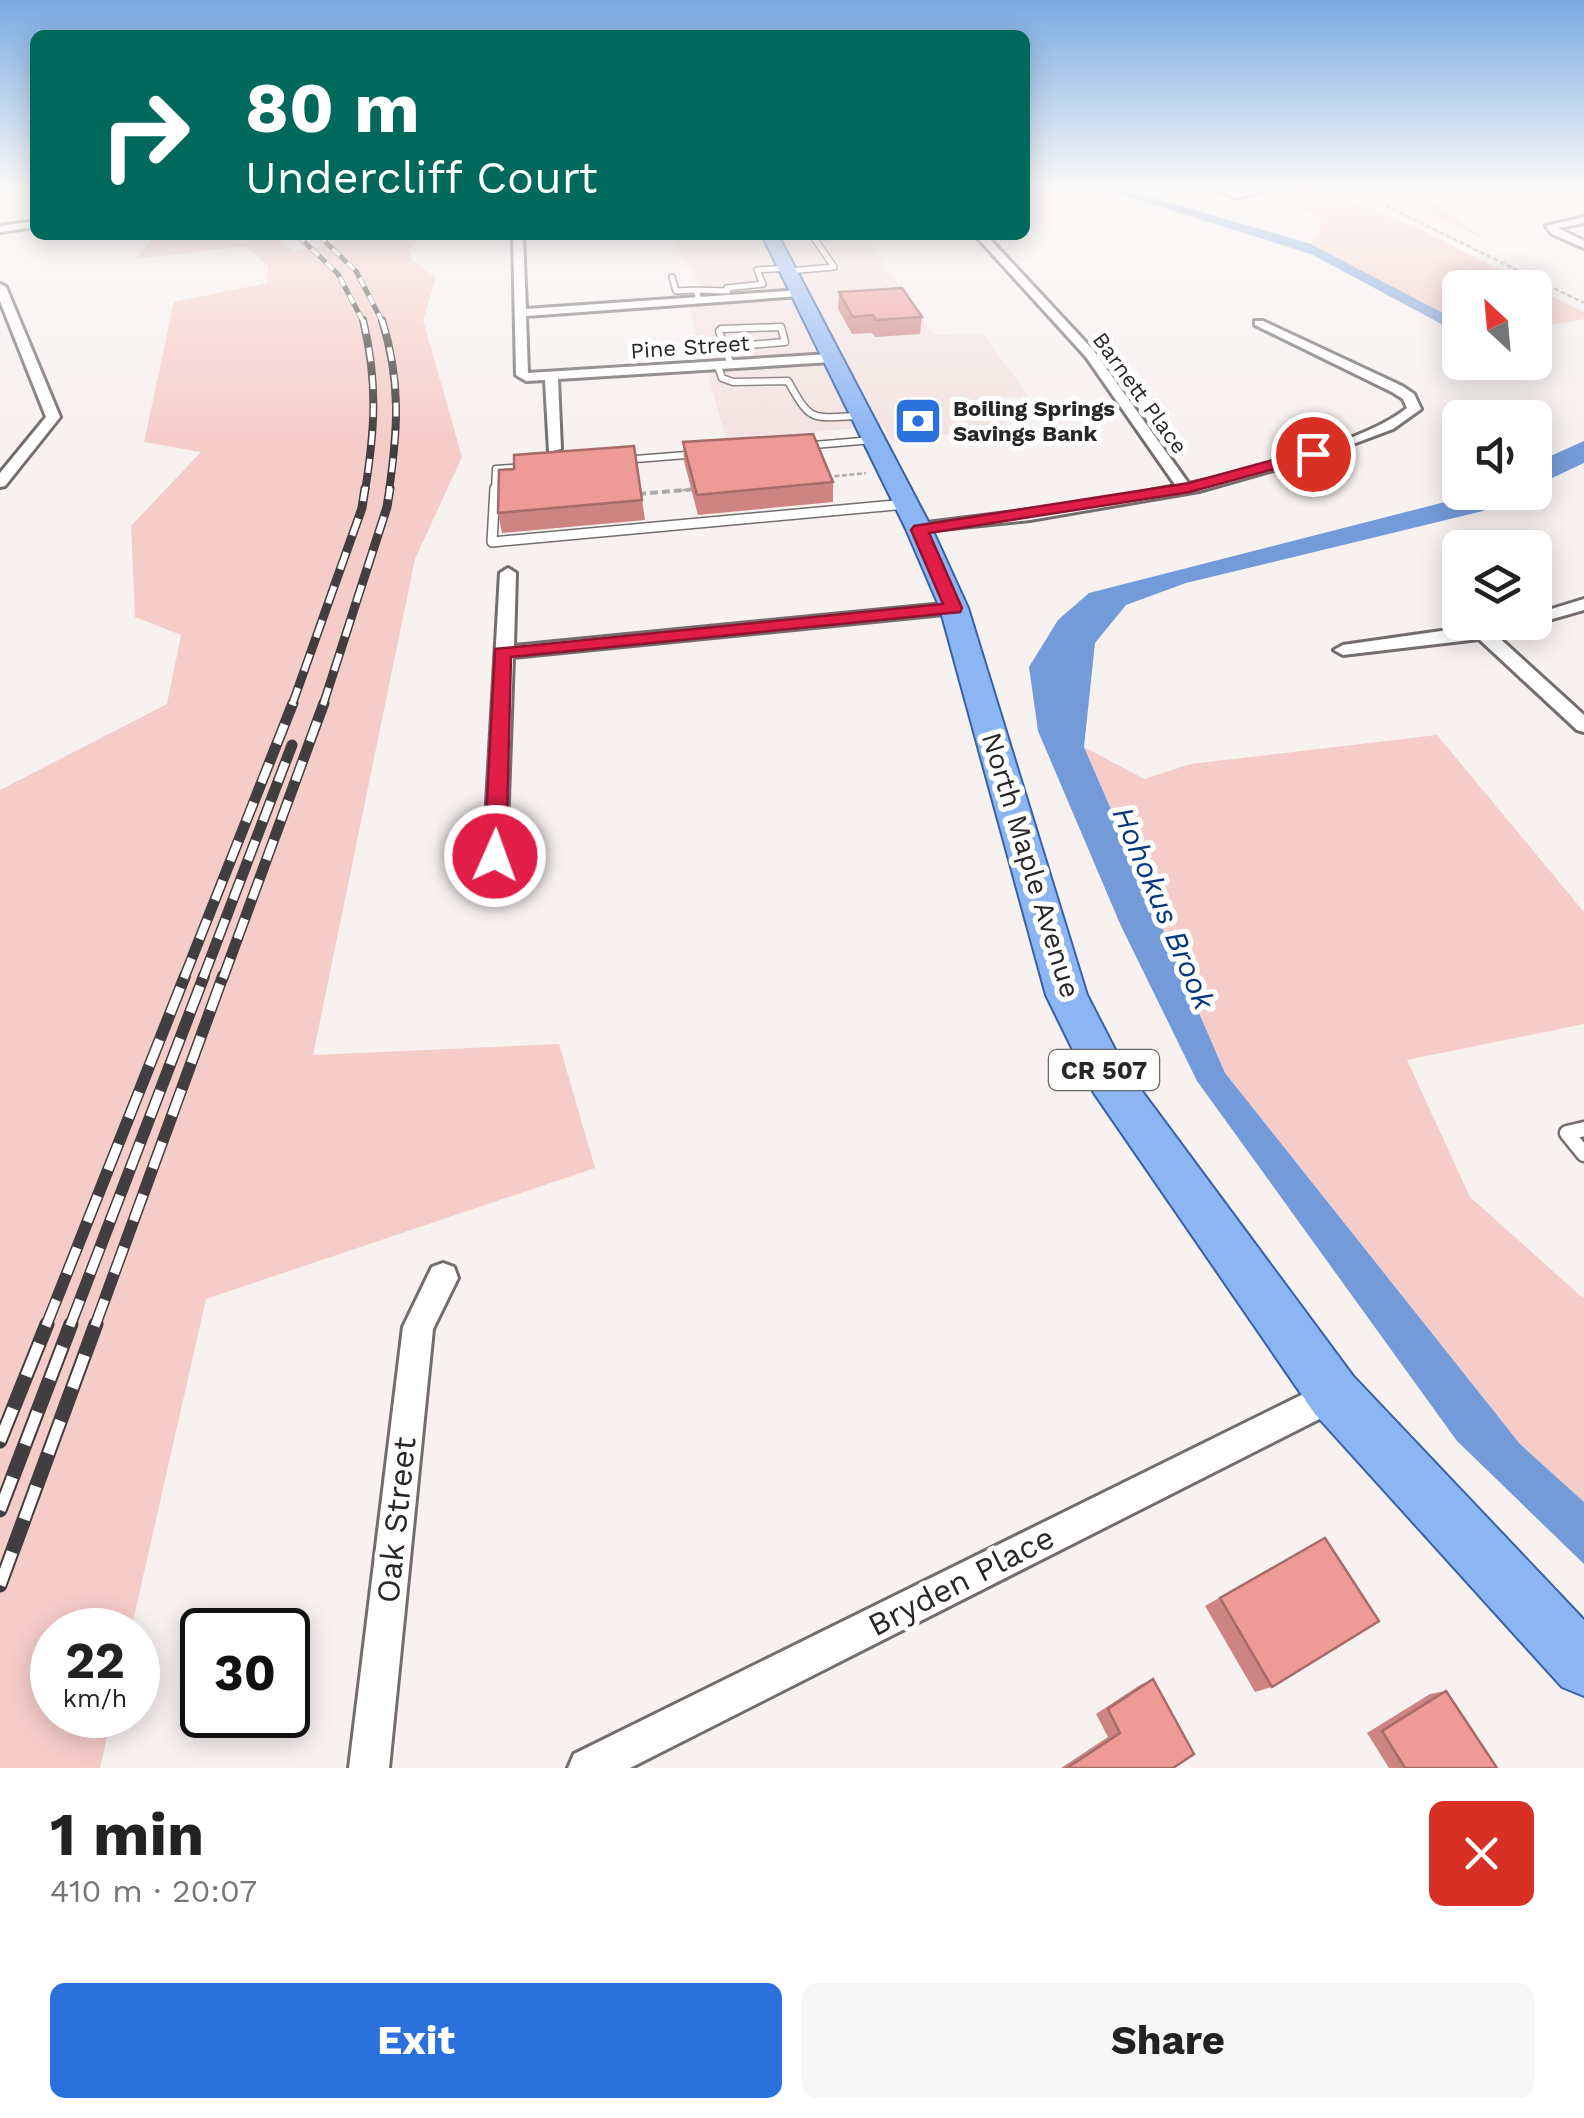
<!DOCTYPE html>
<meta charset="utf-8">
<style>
body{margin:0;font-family:"Work Sans",sans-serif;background:#f6f6f6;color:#222;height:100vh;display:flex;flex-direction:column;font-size:38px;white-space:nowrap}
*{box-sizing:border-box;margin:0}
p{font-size:32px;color:#767676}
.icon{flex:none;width:55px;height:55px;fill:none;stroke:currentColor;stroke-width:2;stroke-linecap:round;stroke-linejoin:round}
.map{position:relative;height:1768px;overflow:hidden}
.details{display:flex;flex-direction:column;background:#fff;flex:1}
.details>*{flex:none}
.banner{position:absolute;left:30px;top:30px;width:1000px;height:210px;border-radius:15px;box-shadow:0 5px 25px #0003;background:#00695c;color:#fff;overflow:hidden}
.needle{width:65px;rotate:334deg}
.controls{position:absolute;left:1442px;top:270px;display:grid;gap:20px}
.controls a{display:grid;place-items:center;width:110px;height:110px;border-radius:15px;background:#fff;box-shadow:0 5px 25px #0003;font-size:50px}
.speed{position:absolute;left:30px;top:1608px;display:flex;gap:20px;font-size:50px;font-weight:700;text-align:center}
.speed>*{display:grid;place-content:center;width:130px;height:130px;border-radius:50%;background:#fff;box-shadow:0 5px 25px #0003;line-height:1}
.speed small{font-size:25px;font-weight:400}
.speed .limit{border:5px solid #111;border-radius:15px;background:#fff;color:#111}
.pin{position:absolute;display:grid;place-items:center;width:85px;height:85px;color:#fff;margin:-42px;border:5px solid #fff;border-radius:50%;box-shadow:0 2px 10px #0007}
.me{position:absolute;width:110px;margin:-55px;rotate:2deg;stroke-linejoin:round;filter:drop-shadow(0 0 8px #0008)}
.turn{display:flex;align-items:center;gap:35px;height:210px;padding:0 50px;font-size:45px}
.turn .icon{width:130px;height:130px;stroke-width:2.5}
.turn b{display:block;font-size:70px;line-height:85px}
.round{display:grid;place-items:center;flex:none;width:105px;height:105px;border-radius:15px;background:#f6f6f6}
.headline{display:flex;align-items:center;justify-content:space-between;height:170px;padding:0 50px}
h1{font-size:60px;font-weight:700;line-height:75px}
.primary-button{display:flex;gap:20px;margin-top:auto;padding:20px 50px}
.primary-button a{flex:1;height:115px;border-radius:15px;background:#2b71de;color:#fff;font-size:40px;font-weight:700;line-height:115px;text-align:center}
.primary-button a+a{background:#f6f6f6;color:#222}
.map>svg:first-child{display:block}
.built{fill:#f3e3e2}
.green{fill:#f6ccc9}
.water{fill:#749bd9}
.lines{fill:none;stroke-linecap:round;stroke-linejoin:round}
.lane-far3-casing{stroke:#736d6d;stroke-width:8}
.lane-far2-casing{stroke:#736d6d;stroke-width:9}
.lane-far1-casing{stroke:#736d6d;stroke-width:12}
.lane-casing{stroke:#736d6d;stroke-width:19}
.street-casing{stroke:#736d6d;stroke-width:6}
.primary-casing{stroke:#3762a7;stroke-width:4}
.path-far1{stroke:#aeaaa9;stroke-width:2.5;stroke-dasharray:5 2.5;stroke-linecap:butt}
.path{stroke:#aeaaa9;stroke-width:4;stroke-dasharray:8 4;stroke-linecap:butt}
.lane-far3{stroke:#fff;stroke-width:5}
.lane-far2{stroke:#fff;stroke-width:6}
.lane-far1{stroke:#fff;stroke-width:9}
.lane{stroke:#fff;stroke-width:14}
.street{fill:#fff;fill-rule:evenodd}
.primary{fill:#8cb5f4;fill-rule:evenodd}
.rail-far5-casing{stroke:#403e3e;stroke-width:5}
.rail-far4-casing{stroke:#403e3e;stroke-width:8}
.rail-far3-casing{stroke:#403e3e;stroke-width:9}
.rail-far2-casing{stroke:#403e3e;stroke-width:11}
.rail-far1-casing{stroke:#403e3e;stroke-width:12}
.rail-casing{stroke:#403e3e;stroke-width:15}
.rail-far5{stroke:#fff;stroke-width:4;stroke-dasharray:10;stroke-linecap:butt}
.rail-far4{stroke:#fff;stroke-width:5;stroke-dasharray:14;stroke-linecap:butt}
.rail-far3{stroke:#fff;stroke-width:6;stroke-dasharray:18;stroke-linecap:butt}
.rail-far2{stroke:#fff;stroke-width:8;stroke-dasharray:21;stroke-linecap:butt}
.rail-far1{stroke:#fff;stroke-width:9;stroke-dasharray:28;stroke-linecap:butt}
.rail{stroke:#fff;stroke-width:11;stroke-dasharray:35;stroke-linecap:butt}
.wall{fill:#cd8482}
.building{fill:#ee9a97;stroke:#a76c6a;stroke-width:2.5}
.route{fill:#e11d48;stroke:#92132f;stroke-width:2.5}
.labels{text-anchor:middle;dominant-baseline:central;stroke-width:10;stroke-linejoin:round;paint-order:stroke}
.far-street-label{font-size:22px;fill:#282626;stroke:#fff}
.far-poi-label{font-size:22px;font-weight:bold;fill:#282626;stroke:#fff;text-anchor:start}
.shield{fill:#fff;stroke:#686767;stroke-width:2.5}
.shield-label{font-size:25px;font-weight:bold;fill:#282626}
.street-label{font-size:28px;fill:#282626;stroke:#fff}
.water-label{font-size:30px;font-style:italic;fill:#05377f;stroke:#fff}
.near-street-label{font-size:32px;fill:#282626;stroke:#fff}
</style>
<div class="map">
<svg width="1584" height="1768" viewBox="0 0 1584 1768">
<rect width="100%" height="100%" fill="#f7f1f0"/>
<path class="built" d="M671,235h193l69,100 50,-1 46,62 -41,3 21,30 -118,11 -8,-14 -157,13 -42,-149 16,-3z"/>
<path class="green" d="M1289,189h32l90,36 124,63h-75v34l-149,-78 12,-22 -38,-26z
M1373,189l118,1 -60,11 54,38z
M156,235h115l22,17 71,-17h59l-15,14 4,11 24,18 -13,42 39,137 -47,102 -102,496 246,-11 36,124 -389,131 -75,331h-79v85h60l-12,53h-100v-978l167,-86 14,-69 -46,-18 -4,-91 70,-74 -57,-10 30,-140 93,-19 1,-17 -22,-20 -111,13z
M1535,288l49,24v7l-49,9z
M1437,735l147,177v112l-177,36 63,137 114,102v203l-64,-58 -295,-371 -141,-326 60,32 47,-15z"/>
<path class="water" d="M1102,189h22l187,55 149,78v12l-149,-80z
M1584,441v22l-49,23v-23z
M1470,493h52l-39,18 -297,72 -60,22 -31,38 -11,104 141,326 295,371 64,58v62l-127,-123 -260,-360 -76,-155 -83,-195 -9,-64 29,-47 31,-27 364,-93z"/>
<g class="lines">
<g class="lane-far3-casing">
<path id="lane-far3" d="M369,235h57
M788,271l46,-4 -22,-32
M672,277l4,14 20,-1
M727,288l36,-4 -6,-14 30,-2
M699,300l-3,-10 32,1"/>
</g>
<g class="lane-far2-casing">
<path id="lane-far2" d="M725,347l60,-5 -4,-15 -60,2 -2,2 12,34
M718,366l4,12 11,4 55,-1c24,44 24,36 72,35
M802,446l71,-6
M623,460l76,-6
M495,491l1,-22 29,-2"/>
</g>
<g class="lane-far1-casing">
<path id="lane-far1" d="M495,488l-3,54 414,-38"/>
</g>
<g class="lane-casing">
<path id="lane" d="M1584,1129l-17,4 17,21"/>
</g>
<g class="street-casing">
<path id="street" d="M1216,189l21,3 34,-3 -35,9z
M1584,217v6l-26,5 26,13v7l-32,-14 -6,-8z
M35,221v6l-35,5v-6z
M513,235h10l3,74 274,-19 6,3 -6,3 -274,20 2,57 303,-19 6,4 -6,4 -273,17 3,70 -12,3 -4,-72 -19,1 -10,-6z
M975,235h11l108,116 95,133c54,-11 177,-42 218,-76l-4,-9 -11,-7 -137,-67v-4h8l139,65 12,8 7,15 -28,20 -80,30 -114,32 -169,29 -117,12 -2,-3 8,-5 168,-21 89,-17 -90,-129z
M0,284l6,3 54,130 -55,69 -5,1v-14l46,-56 -46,-116z
M508,568l8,5 -2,73 440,-43 9,5 -9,5 -441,44 -7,199 -11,8 -11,-8 16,-283z
M1584,599v11l-88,25 88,80v17l-7,-2 -98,-91 -136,16 -9,-5 9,-5 161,-23h31v-8z
M443,1263l11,4 4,11 -25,51 -44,439h-40l54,-441 29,-60z
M1334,1379l11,5 5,11 -5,11 -715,362h-62l6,-14z"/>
</g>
<g class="primary-casing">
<path id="primary" d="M762,235h16l154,294 36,79 119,387 37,72 229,309 231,244v76l-22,-9 -247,-273 -221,-321 -48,-98 -106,-387 -34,-79z"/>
</g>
<path class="path-far1" d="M1352,189l232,114
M827,477l39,-4
M675,491l22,-2"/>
<path class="path" d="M638,494l59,-5"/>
<use href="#lane-far3" class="lane-far3"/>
<use href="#lane-far2" class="lane-far2"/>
<use href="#lane-far1" class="lane-far1"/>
<use href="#lane" class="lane"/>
<use href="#street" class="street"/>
<use href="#primary" class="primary"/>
<g class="rail-far5-casing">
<path id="rail-far5" d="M297,235l41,39 26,49
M318,235l38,36 27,52"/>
</g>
<g class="rail-far4-casing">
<path id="rail-far4" d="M363,320c15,62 12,109 2,171
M382,320c19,62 16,108 7,171"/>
</g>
<g class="rail-far3-casing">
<path id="rail-far3" d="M292,705l70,-197 3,-20
M323,705l64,-198 3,-19"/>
</g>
<g class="rail-far2-casing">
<path id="rail-far2" d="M184,978l109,-275
M203,978l89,-233
M223,978l101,-275"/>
</g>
<g class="rail-far1-casing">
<path id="rail-far1" d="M46,1326l139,-350
M70,1326l134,-350
M95,1326l128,-350"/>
</g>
<g class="rail-casing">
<path id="rail" d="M0,1441l47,-117
M0,1510l71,-186
M0,1585l96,-261"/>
</g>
<use href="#rail-far5" class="rail-far5"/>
<use href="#rail-far4" class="rail-far4"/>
<use href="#rail-far3" class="rail-far3"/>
<use href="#rail-far2" class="rail-far2"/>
<use href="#rail-far1" class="rail-far1"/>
<use href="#rail" class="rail"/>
</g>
<path class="wall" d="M839,292l83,25 -2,17 -45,3 -3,-4 -20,1 -14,-25z
M683,442l150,40v20l-135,13 -14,-54z
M514,469l128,31 3,20 -143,13 -4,-20z
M1325,1538l-53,149 -17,5 -50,-86z
M1153,1679l20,89h-112l47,-31 -12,-23 44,-29z
M1446,1691l51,77h-108l-22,-35 63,-39z"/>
<path class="building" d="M902,288l20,29 -46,3 -3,-5 -20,2 -14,-25z
M813,434l20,48 -136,13 -14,-53z
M634,446l8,54 -144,13 1,-43 15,-1v-14z
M1325,1538l54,83 -107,66 -52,-89z
M1153,1679l41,75 -21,14h-106l53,-35 -12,-24z
M1446,1691l51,77h-92l-23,-37z"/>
<linearGradient id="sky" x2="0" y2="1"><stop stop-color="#79aae2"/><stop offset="0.43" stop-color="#fbf9f8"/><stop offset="1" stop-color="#fbf9f8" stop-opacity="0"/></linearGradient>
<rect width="1584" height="437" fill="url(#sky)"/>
<path class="route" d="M1313,449l7,5 -2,3 -128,35 -261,41 33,75 -2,4 -449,45 -5,199 -11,8 -11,-8 11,-207 448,-45 -32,-74 3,-4 275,-43z"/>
<defs>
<g id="bank-square" transform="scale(2.5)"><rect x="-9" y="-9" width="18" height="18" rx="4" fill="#2b71de" stroke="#fff"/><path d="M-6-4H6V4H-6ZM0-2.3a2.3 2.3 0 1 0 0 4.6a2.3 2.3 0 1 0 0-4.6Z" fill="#fff"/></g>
</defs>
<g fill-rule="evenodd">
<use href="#bank-square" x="918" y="421"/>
</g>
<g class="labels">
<g class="far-street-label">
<text transform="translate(690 347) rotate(-4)">Pine Street</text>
<text transform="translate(1140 393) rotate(54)">Barnett Place</text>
</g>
<g class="far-poi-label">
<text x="953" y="408">Boiling Springs<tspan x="953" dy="25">Savings Bank</tspan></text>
</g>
<rect class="shield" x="1049" y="1050" width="110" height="40" rx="8"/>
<g class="shield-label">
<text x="1104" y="1070">CR 507</text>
</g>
<g class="street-label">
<text transform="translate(1031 865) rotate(73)">North Maple Avenue</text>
</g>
<g class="water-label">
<text transform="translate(1164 908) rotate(67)">Hohokus Brook</text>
</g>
<g class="near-street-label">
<text transform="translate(396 1520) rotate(-84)">Oak Street</text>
<text transform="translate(961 1581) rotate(-27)">Bryden Place</text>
</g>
</g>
</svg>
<div class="controls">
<a><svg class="needle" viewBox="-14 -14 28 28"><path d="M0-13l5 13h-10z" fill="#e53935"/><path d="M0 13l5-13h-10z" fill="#767676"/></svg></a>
<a><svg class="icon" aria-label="sound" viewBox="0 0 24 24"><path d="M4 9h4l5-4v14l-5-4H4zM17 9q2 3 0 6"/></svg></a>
<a><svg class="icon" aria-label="layers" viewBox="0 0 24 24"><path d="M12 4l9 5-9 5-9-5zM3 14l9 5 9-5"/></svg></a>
</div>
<div class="speed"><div>22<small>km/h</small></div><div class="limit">30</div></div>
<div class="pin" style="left:1313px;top:454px;background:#d93025"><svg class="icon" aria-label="arrive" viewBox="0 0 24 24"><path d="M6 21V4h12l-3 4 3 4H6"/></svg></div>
<svg class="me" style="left:495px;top:856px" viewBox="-20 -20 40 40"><circle r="17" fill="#e11d48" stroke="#fff" stroke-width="3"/><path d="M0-11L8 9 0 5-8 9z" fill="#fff"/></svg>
<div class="banner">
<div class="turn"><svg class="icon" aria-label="right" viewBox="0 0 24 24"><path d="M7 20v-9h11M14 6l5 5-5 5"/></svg><div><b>80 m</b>Undercliff Court</div></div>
</div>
</div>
<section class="details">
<div class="headline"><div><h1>1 min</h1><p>410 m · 20:07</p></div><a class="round" style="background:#d93025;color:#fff"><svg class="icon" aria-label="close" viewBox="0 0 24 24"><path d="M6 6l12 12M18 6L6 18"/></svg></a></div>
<div class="primary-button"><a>Exit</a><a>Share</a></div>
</section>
